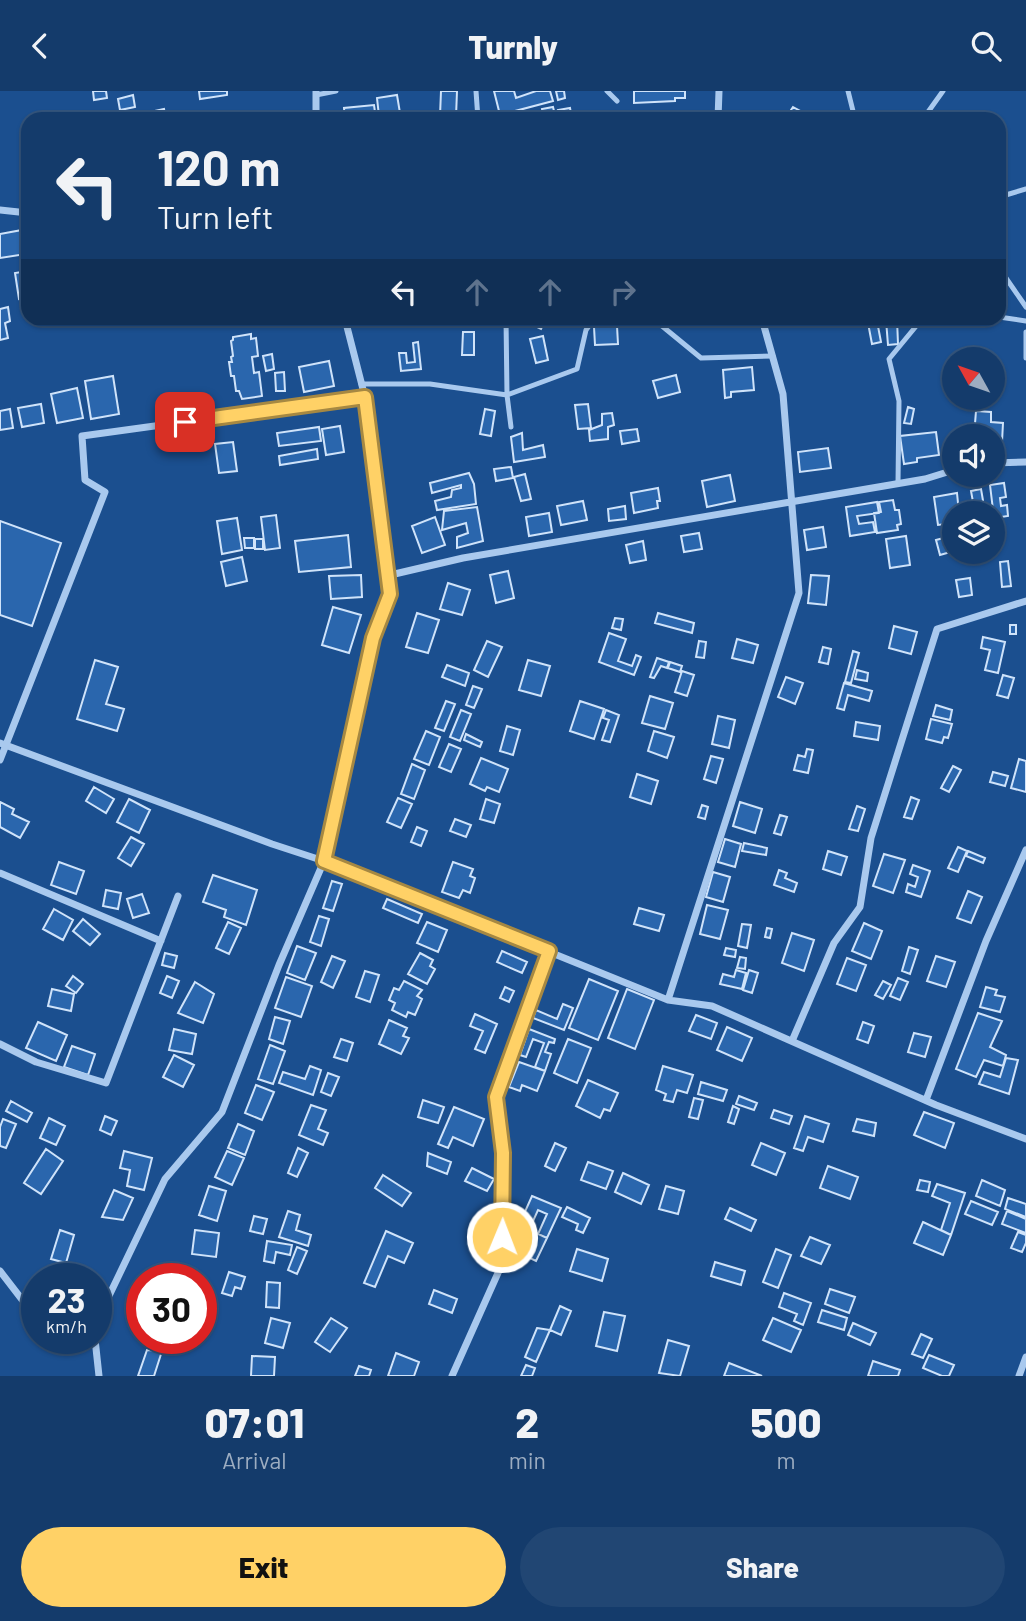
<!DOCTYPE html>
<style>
body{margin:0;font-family:Barlow,sans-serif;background:#214673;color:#f1f3f6;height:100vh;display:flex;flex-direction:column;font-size:26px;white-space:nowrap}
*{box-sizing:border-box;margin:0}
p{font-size:23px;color:#9dadc1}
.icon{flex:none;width:38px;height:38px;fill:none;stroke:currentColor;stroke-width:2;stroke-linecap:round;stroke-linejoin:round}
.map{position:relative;height:1285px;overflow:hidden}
.sheet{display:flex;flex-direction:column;background:#143b6b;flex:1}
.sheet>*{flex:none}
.banner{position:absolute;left:21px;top:21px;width:985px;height:214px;border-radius:21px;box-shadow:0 2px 5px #0004,0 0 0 2px #33557e;background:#143b6b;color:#f1f3f6;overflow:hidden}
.needle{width:46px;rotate:310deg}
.tools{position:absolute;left:942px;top:256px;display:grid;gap:14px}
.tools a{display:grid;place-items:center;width:63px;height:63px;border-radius:50%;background:#143b6b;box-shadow:0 2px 5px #0004,0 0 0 2px #33557e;font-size:35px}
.speed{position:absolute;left:21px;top:1172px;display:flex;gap:14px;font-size:35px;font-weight:700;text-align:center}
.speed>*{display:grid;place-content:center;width:91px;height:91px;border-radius:50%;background:#143b6b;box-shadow:0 2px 5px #0004,0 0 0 2px #33557e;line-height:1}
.speed small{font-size:18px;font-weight:400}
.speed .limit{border:10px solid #d22;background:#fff;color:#111}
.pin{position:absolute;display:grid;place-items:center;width:60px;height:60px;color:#fff;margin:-30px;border-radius:14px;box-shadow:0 4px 10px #0006}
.me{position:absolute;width:77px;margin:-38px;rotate:1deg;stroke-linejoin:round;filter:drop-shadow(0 0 5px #0008)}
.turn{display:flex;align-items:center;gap:24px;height:147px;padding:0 21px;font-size:32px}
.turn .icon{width:91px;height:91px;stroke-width:2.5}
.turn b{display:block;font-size:49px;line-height:60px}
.lanes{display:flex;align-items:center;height:66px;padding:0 21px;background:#0003;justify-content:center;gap:35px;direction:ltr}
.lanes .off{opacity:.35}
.eta{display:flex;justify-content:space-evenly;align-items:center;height:119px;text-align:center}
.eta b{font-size:42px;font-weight:800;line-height:49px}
.action{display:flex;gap:14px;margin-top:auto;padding:14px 21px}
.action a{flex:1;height:80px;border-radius:42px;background:#ffd166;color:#111;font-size:28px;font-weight:800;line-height:80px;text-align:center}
.action a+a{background:#214673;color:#f1f3f6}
header{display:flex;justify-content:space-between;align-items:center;height:91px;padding:0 21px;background:#143b6b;font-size:32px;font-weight:800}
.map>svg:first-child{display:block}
.building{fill:#2a66ad;stroke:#cfe3fa;stroke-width:2}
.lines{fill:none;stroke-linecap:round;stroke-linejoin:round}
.service{stroke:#a9c9ee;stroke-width:5}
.minor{stroke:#a9c9ee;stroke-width:7}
.route-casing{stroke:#a68842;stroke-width:18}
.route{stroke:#ffd166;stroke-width:12}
</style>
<header><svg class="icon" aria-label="back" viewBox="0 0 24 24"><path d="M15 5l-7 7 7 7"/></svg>Turnly<svg class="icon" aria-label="search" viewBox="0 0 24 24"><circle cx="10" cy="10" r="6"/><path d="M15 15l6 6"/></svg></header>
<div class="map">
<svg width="1026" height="1285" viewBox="0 0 1026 1285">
<rect width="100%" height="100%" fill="#1b4f8f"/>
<path class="building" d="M93,0h13l1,7 -13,2z
M199,0h28v4l-27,4z
M441,0h16l-1,26 -16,-1z
M494,0h20l2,7 20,-7h14l3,10 -53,14z
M556,0h8l1,7 -7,2z
M634,0h51v7h-10v3l-41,2z
M133,4l2,12 -15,3 -2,-11z
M397,4l3,18 -21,3 -2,-18z
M374,14l2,14h-31l-1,-11z
M553,16l3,12h-12l-2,-10z
M793,16l9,5 -4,7h-13z
M570,17l2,11h-12l-2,-9z
M164,18l2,10h-14l-2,-7z
M524,23l1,5h-26l-1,-1z
M22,139l4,24 -26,4v-24z
M28,180v26l-9,2 -4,-26z
M8,216l2,14 -5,2 3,15 -8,2v-31z
M119,228h14l1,2 -13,3z
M528,228h18l-5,10 -14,-7z
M772,228h21v5l-21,2z
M794,228h20v5l-19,1z
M897,228l1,25 -10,1 -2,-25z
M877,230l4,21 -9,2 -4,-21z
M617,235l1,18 -23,1 -1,-18z
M463,241h11v23h-12z
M251,243v5l5,-1 2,18 -6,1 2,16 5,-1 3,24 -20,3 -3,-8h-3l-2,-15h-3l-2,-14h3l-1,-5 2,-1 -2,-15 2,-1v-3z
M543,245l5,24 -12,3 -6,-24z
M418,251l3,27 -20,2 -2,-18h7l1,10 8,-1 -2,-19z
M272,263l2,15 -8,2 -3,-15z
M329,270l5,25 -30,6 -5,-25z
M752,276l2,23 -23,2v5l-6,1 -2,-28z
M284,281l1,19h-9l-1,-18z
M676,284l4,17 -22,6 -5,-17z
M113,285l6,38 -28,5 -6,-38z
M77,297l6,30 -26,5 -6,-29z
M41,313l3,19 -22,4 -4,-19z
M588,313l3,24 -13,1 -3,-24z
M908,316l6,2 -3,15 -7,-1z
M10,318l3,19 -13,2v-19z
M485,318l10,2 -4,25 -11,-2z
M976,320l15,1v10l12,1 -1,19h-10v-6h-18z
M612,322l2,12 -6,2v12l-18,2 -1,-11 13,-5v-11z
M340,335l4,26 -18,3 -4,-26z
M319,336l2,14 -42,5 -2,-13z
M637,338l2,12 -17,3 -2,-13z
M936,341l3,23 -22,3v4l-13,2 -4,-28z
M522,342l1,17 20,-5 2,12 -31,5 -3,-25z
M233,351l4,29 -18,2 -4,-29z
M828,357l3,20 -31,4 -2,-20z
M317,358l1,10 -38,6 -1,-9z
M511,376l2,11 -17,3 -2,-12z
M469,382l5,11 2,20 -39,6 -2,-9 16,-4 1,-7 9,-2v-3l-29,8 -2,-10z
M525,383l6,25 -10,2 -7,-24z
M730,384l5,26 -28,6 -5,-26z
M1004,392l2,14 -6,1 1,8 6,-1 1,11 -14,2 -4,-33z
M658,397l2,13h-3l1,7 -24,5 -3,-20z
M981,398l4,23 -10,1 -4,-22z
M957,402l2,20h-5v10l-16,2 -4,-28z
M893,409l2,10h4l2,14 -4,1 1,5 -21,3 -3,-20 7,-1 -2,-10z
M583,410l4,19 -26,5 -4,-19z
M877,411l2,11 -22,3 2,8 14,-2 2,10 -25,4 -4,-29z
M625,415l1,13 -17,2 -1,-12z
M477,416l6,34 -26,7v-11l11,-4 -2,-10 -24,7 2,-19z
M549,422l3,19 -23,4 -3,-19z
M276,424l4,33 -15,2 -4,-33z
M435,426l10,28 -23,8 -10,-27z
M237,427l5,32 -20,4 -5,-33z
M1001,429l2,24 -8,1 -2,-24z
M0,430l61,22 -29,83 -32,-11z
M823,436l3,20 -19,3 -3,-20z
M699,442l3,16 -18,3 -3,-16z
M348,444l3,32 -52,5 -4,-31z
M906,445l4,29 -20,3 -4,-29z
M951,445l3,15 -14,4 -4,-15z
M244,447h10v10h-9z
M255,448h8v10h-8z
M643,450l3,19 -16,3 -4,-18z
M242,466l5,24 -21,5 -5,-24z
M1008,470l3,25 -9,1 -2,-25z
M508,480l6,27 -18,5 -6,-28z
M361,484l1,22 -31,2 -2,-23z
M811,484l18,1 -3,29 -18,-2z
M970,487l2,17 -13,2 -3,-17z
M448,492l22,7 -8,25 -22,-6z
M333,516l28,8 -12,38 -27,-8z
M417,522l22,7 -11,33 -22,-6z
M658,522l36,10 -2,10 -37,-10z
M615,527l8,1 -2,11 -9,-2z
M1010,534h6v9h-6z
M894,535l23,6 -6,22 -22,-6z
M609,542l17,6 -8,22 14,5 4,-11 5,2 -7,18 -35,-13z
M983,546l22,5 -7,31 -13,-3 5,-20 -9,-2z
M737,548l21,6 -5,18 -21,-5z
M487,550l15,6 -14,30 -14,-7z
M699,550l7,1 -2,16 -8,-1z
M823,556l8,2 -3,15 -9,-2z
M853,560l6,2 -8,30 -6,-1z
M657,567l12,4 -2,6 -6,-2 -7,12 -4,-1z
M95,569l23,7 -12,37 18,5 -7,22 -40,-12z
M528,569l22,6 -9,30 -22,-6z
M670,571l12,4 -2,6 -12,-4z
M447,574l22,8 -4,13 -23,-9z
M857,579l11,3 -1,8 -12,-2z
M682,580l12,4 -7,21 -12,-4z
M1003,584l11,3 -6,20 -11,-3z
M786,586l17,6 -8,21 -17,-7z
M844,592l28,8 -3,10 -21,-6 -4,15 -7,-2z
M473,595l9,3 -8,19 -8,-3z
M650,605l23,7 -8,26 -23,-6z
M446,610l9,3 -11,27 -9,-3z
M580,610l24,8 -10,30 -24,-8z
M936,614l16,5 -2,10 -17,-4z
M461,619l10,4 -11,27 -10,-4z
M606,619l13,5 -9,27 -8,-2 7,-20 -6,-2z
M718,625l17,4 -6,28 -17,-4z
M931,628l21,5 -4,14 -4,-1 -2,6 -16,-4z
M856,631l24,4 -2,14 -24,-4z
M507,635l13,4 -7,25 -13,-4z
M426,640l14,6 -11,28 -15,-6z
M654,640l20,6 -7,21 -19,-7z
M466,643l16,8 -2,5 -16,-7z
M449,653l12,5 -10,23 -12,-5z
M807,658l6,1 -5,23 -14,-3 4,-15 7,2z
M711,665l12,3 -7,24 -12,-4z
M481,667l27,11 -9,23 -12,-5 -2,4 -15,-7z
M1019,668l7,2v31l-15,-4z
M412,673l13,6 -11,29 -13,-5z
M953,675l8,4 -12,22 -8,-4z
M993,681l15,4 -3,10 -15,-4z
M637,683l21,7 -7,23 -21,-7z
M94,696l20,12 -8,14 -20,-12z
M911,706l8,3 -7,19 -8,-2z
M398,707l14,6 -11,24 -14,-6z
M129,708l21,11 -11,23 -22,-11z
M486,708l14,5 -6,19 -14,-4z
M0,711l14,7 -2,5 17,8 -9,16 -20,-11z
M740,711l22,7 -7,24 -22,-7z
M702,714l6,2 -3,12 -7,-2z
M857,715l8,3 -7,22 -9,-2z
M780,724l7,2 -6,18 -7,-2z
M455,728l16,6 -5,12 -16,-6z
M417,736l10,4 -6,15 -10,-4z
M131,746l13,7 -13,22 -13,-8z
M725,748l16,5 -6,23 -17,-5z
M744,752l23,5 -1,7 -24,-4z
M958,756l9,4 -9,21 -10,-4z
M828,760l19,6 -6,18 -18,-6z
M968,760l17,7 -2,5 -17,-7z
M884,763l21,6 -12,33 -20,-7z
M59,771l25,9 -8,23 -25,-9z
M453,771l20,7 -3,7 5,2 -5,15 -7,-3 -4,8 -17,-6z
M913,774l17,6 -9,26 -15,-5 2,-8 7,3 3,-10 -8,-3z
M779,779l8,3 -2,5 12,5 -3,9 -20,-7z
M713,781l17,5 -7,25 -17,-5z
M213,784l44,15 -11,35 -22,-8 2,-7 -23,-8z
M332,790l10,3 -9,27 -10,-3z
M106,799l15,3 -3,16 -15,-3z
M968,800l14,6 -11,26 -14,-5z
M142,803l7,19 -16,5 -6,-19z
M387,808l35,15 -4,9 -35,-15z
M707,814l21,5 -8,29 -20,-5z
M639,817l25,7 -5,16 -25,-7z
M54,818l19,11 -10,20 -20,-11z
M319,825l10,3 -8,27 -11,-4z
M83,828l17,15 -10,11 -17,-14z
M228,831l13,6 -12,26 -13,-6z
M427,831l20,8 -9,22 -21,-9z
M864,832l18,8 -11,28 -19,-8z
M742,833l9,1 -4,23 -9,-2z
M767,837l5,1 -2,9 -5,-1z
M792,842l22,7 -10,31 -22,-8z
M297,855l19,7 -11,27 -18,-7z
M909,856l9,3 -8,24 -8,-3z
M726,857l10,2 -1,7 -11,-2z
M502,860l25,11 -5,11 -25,-11z
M165,862l12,3 -3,12 -12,-3z
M420,862l13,7 -3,6 5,3 -8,15 -19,-10z
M332,865l13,5 -12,27 -12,-6z
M936,865l19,6 -9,25 -19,-6z
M740,866l6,1 -1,11 -8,-1z
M847,867l19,7 -10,26 -19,-7z
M736,879l10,3 -4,16 -22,-5 3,-10 11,3z
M749,879l9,3 -6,20 -9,-3z
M365,880l14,4 -9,27 -14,-5z
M73,885l10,8 -7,9 -10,-7z
M167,885l12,5 -7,17 -12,-5z
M286,886l26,9 -11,31 -26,-9z
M898,887l10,4 -8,18 -10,-4z
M589,888l29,12 -20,49 -29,-12z
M404,890l18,9 -5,6 5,3 -7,16 -7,-3 -2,5 -14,-7 3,-7 -6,-3 5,-12 5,2z
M883,890l8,4 -8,14 -8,-4z
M195,891l19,12 -11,29 -25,-10z
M505,896l9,4 -5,11 -9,-4z
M986,896l11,3 -2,5 10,2 -5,15 -20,-5z
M52,898l22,5 -3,17 -23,-5z
M627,898l27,11 -19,49 -27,-11z
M563,913l10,4 -9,22 -31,-12 3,-8 21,9z
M978,922l24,8 -12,26 16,8 -3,11 -19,-6 -8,17 -20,-8z
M475,923l22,10 -12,29 -10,-4 8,-18 -13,-5z
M696,924l21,8 -6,16 -22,-8z
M275,926l15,4 -7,23 -14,-5z
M389,929l18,8 -4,8 6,2 -8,16 -22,-10z
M38,931l29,13 -11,26 -30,-13z
M863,931l11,4 -6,17 -11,-4z
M727,936l25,11 -10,23 -25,-11z
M174,938l22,5 -4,20 -23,-4z
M529,938l26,10 -1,4 -5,-1 -4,10 6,2 -6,17 -10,-4 9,-24 -11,-4 -7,18 -6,-2z
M914,942l17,4 -6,20 -17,-5z
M341,948l12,4 -6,18 -13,-4z
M568,948l23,9 -14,35 -23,-10z
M270,954l15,6 -12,33 -15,-5z
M72,955l23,8 -7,21 -24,-8z
M174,964l20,10 -11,22 -20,-10z
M1006,967l12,2 -9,34 -30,-10 5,-12 16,5z
M519,971l26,9 -8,20 -15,-6 -2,6 -11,-4z
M310,975l11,4 -8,25 -34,-12 4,-11 22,7z
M663,975l30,9 -6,18 -10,-3 -4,12 -9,-2 2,-6 -10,-4z
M328,982l11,4 -8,19 -10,-4z
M588,989l30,13 -8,18 -6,-2 -4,9 -24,-12z
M701,991l26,8 -4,11 -25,-7z
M256,994l18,7 -12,28 -17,-7z
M739,1005l18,7 -3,7 -18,-6z
M694,1007l9,2 -5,19 -9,-2z
M423,1009l21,7 -6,16 -20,-6z
M11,1010l21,12 -5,9 -21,-11z
M311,1014l15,5 -8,19 10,4 -5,12 -24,-10z
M733,1015l6,3 -5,15 -6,-2z
M454,1016l30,12 -11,27 -20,-9 -5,11 -10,-4z
M774,1019l18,6 -3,8 -18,-6z
M924,1021l30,11 -9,25 -31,-13z
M105,1025l12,5 -6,14 -11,-5z
M805,1025l24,8 -6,18 -15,-5 -5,14 -9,-3z
M49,1027l16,8 -9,19 -16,-7z
M3,1028l13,5 -10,24 -6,-2v-19z
M857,1028l19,4 -2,13 -21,-5z
M238,1033l16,7 -9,24 -17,-7z
M555,1052l11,5 -11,23 -10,-5z
M761,1052l24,10 -9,22 -24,-10z
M298,1057l10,5 -11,24 -9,-4z
M46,1058l17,12 -22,33 -17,-11z
M124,1060l28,7 -8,32 -17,-4 3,-16 -10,-2z
M227,1060l17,7 -12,27 -17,-8z
M428,1062l23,9 -4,12 -20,-8z
M588,1071l25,9 -7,18 -25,-9z
M828,1075l30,11 -8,22 -30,-11z
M472,1077l22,11 -7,12 -22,-10z
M623,1082l26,12 -8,19 -26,-12z
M383,1084l28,18 -9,13 -27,-18z
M920,1089l10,2 -2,10 -11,-2z
M982,1089l23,10 -5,16 -24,-10z
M937,1093l28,9 -14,42 -10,-5 9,-27 -18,-7z
M209,1095l17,5 -9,30 -18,-6z
M666,1095l18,5 -6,23 -19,-5z
M114,1099l19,8 -10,22 -21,-3z
M532,1105l29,12 -14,30 -9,-4 9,-20 -9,-4 -9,20 -10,-5z
M1008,1107l18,6v13l-21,-8z
M971,1110l27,11 -6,13 -27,-11z
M567,1116l23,11 -7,15 -7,-3 2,-6 -16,-7z
M730,1117l26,12 -5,11 -26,-12z
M288,1120l12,4 -4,15 15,5 -3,11 -29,-9z
M1007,1120l19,8v14l-24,-9z
M254,1125l13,3 -4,15 -13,-3z
M923,1131l28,13 -8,20 -29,-12z
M519,1134l28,13 -11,23 -28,-13z
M60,1139l14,5 -8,28 -15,-4z
M195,1139l24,3 -3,24 -24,-3z
M386,1140l27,12 -9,20 -16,-7 -13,31 -11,-4z
M1018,1141l8,3v8l-4,9 -11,-4z
M810,1146l20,8 -9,19 -20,-8z
M267,1150l25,4 -2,10 -14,-3 -2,11 -10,-2z
M297,1156l10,4 -10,23 -9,-4z
M577,1158l31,10 -6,22 -32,-10z
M776,1158l15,6 -13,33 -15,-6z
M715,1171l30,9 -4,14 -30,-9z
M229,1181l16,5 -4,12 -6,-2 -3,9 -10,-3z
M267,1191l13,1 -1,25 -13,-1z
M830,1198l25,8 -6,16 -24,-9z
M434,1199l23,9 -5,14 -23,-9z
M784,1202l27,10 -8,22 -9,-4 3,-7 -18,-7z
M560,1215l11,5 -10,24 -11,-5z
M822,1219l25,8 -3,12 -26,-8z
M604,1221l21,4 -8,35 -21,-5z
M271,1227l19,5 -7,25 -18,-5z
M331,1227l16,10 -17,24 -15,-10z
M773,1227l28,12 -10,22 -28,-12z
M853,1232l23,10 -6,12 -22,-10z
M537,1237l13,2 -14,32 -11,-5z
M921,1243l11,5 -9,19 -11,-4z
M668,1249l21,6 -9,30 -21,-3z
M147,1259l15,1 -8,25h-16z
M396,1262l23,9 -5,14h-26z
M929,1264l25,10 -5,11h-7l-19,-8z
M252,1265l23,1 -1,19h-23z
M873,1270l27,9 -2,6h-30z
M729,1272l33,13h-38z
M526,1274l9,3 -3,8h-11z
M359,1275l12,4 -2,6h-14z"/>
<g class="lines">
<path class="service" d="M476,0l2,28
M607,0l10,10
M848,0l7,28
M316,4l20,-4
M923,28l20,-28
M999,106l27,-8
M999,177l27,39
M999,226l27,4
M506,228l1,76 4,32
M645,228l17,7 39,32 72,-2
M1026,241v26
M361,293h69l77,11 70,-26 9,-39 8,-11
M898,392l1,-82 -10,-42 33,-40"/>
<path class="minor" d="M316,0v28
M718,28l1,-28
M0,119l28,3
M992,372l34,-1
M386,485l77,-18 462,-79 29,-9
M0,652l272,101 52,17 344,139 44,6 224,99 90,34
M0,669l105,-268 -20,-12 -3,-44 283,-39
M0,782l161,68
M668,909l131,-407 -16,-199 -21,-75
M792,950l42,-98 26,-36 11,-69 66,-209 89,-28
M0,953l36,18 70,21 72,-187
M926,1009l60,-159 40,-91
M0,1180l37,48
M96,1232l69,-144 57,-67 57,-147 45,-104 49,-223 17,-43 -23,-190 -22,-86
M95,1248l4,37
M452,1285l50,-112 1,-111 -7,-56 53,-146
M1019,1285l7,-19"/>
</g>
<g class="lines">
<g class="route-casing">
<path id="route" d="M185,331l180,-25 25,197 -17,44 -49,223 225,90 -53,146 7,56 -1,84"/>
</g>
<use href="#route" class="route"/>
</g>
</svg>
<div class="tools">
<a><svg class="needle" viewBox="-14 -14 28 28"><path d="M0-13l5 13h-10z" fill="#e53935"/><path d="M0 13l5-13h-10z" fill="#9dadc1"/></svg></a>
<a><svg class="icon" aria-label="sound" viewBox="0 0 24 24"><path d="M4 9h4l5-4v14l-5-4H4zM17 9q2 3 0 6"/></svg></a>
<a><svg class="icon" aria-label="layers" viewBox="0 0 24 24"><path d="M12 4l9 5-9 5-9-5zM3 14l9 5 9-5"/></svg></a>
</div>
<div class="speed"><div>23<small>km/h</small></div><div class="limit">30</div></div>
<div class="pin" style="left:185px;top:331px;background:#d93025"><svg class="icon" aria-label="arrive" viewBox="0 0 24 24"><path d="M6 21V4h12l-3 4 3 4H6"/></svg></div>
<svg class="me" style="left:502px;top:1146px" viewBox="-20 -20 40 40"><circle r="17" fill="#ffd166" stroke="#fff" stroke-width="3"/><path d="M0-11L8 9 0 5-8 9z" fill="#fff"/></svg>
<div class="banner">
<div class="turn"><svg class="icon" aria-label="left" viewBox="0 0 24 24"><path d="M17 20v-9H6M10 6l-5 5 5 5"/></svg><div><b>120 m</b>Turn left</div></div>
<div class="lanes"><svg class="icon" aria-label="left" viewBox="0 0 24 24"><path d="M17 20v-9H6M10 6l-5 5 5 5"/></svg><svg class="icon off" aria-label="ahead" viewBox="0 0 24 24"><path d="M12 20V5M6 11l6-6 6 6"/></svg><svg class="icon off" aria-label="ahead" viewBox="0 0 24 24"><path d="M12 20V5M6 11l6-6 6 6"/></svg><svg class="icon off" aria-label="right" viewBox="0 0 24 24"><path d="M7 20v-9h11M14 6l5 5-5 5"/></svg></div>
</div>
</div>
<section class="sheet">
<div class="eta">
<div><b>07:01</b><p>Arrival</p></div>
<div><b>2</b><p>min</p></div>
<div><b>500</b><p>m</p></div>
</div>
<div class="action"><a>Exit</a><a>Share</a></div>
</section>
